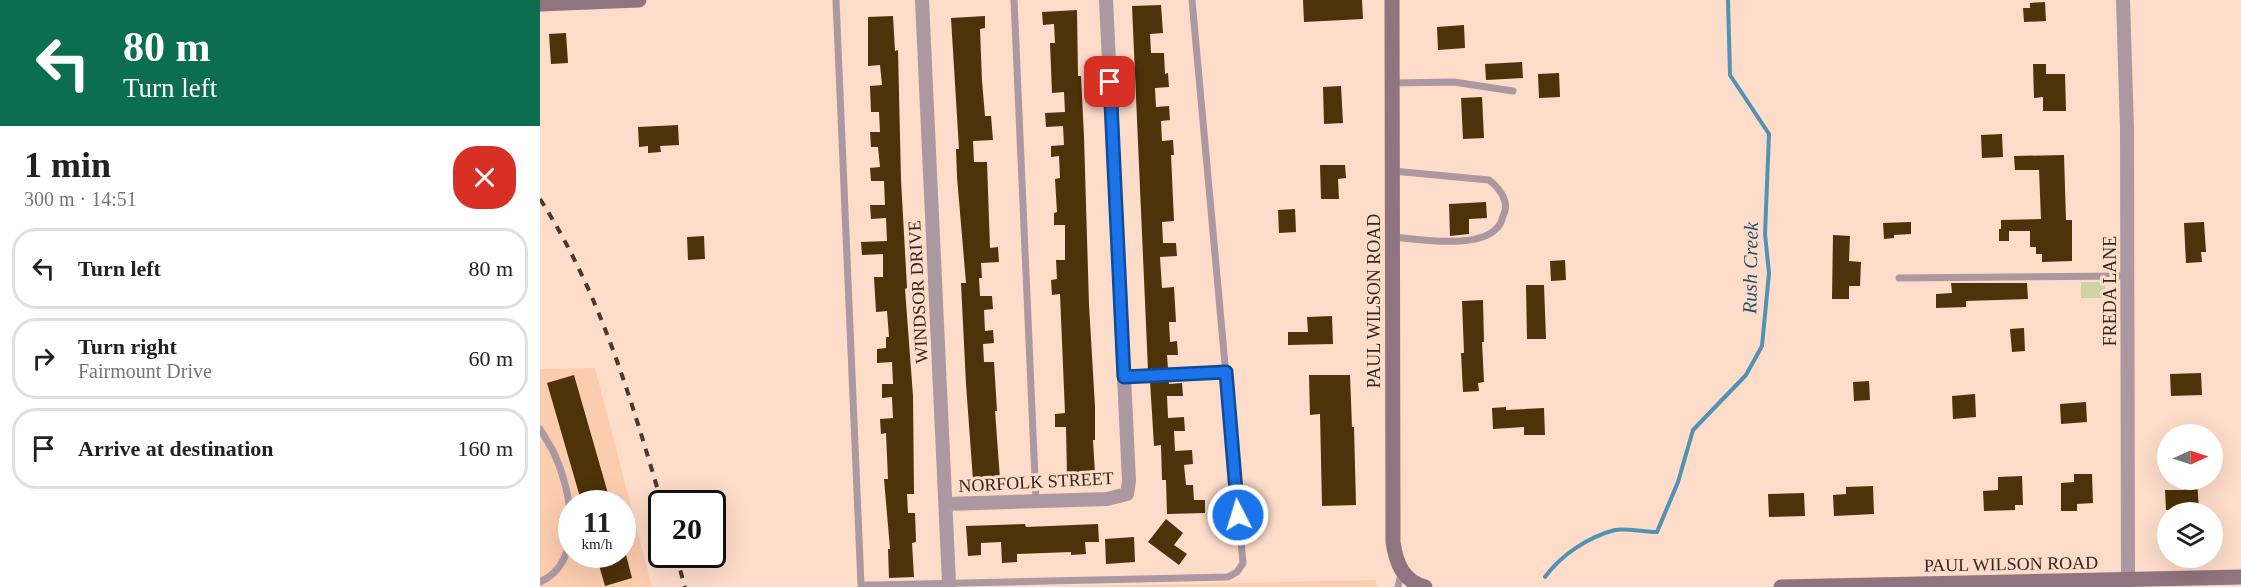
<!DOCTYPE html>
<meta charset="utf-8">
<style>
body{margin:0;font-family:Georgia,serif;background:#f2f2f2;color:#222;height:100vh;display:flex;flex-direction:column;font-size:22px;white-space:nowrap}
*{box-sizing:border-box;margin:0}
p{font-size:20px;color:#767676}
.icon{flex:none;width:33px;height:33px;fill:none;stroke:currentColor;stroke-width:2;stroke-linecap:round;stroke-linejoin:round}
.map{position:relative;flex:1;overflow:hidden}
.sheet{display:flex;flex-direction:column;background:#fff;width:540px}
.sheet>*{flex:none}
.guide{background:#0b6e4f;color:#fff;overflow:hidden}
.needle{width:39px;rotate:87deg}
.fabs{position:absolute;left:1617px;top:424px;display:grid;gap:12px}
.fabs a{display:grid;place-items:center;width:66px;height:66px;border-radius:50%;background:#fff;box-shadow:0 6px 24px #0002;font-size:30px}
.speed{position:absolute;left:18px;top:490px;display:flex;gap:12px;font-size:30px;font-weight:700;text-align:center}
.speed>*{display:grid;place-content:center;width:78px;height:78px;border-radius:50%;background:#fff;box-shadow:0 6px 24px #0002;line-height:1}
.speed small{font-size:15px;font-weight:400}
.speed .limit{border:3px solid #111;border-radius:9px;background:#fff;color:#111}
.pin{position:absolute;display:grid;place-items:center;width:51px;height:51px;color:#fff;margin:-26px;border-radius:12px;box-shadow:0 3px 9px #0006}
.me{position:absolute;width:66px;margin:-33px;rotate:355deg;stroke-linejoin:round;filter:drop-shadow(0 0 4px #0008)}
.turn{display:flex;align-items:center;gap:21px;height:126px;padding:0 24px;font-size:27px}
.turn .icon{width:78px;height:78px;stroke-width:2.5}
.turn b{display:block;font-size:42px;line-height:51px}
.round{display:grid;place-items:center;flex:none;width:63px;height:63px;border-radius:24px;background:#f2f2f2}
.summary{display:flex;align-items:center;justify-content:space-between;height:102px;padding:0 24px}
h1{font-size:36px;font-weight:600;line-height:45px}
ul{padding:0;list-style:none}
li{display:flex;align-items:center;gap:18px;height:81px;margin:0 12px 9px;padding:0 12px;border:3px solid #e0e0e0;border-radius:24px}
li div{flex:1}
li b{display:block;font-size:22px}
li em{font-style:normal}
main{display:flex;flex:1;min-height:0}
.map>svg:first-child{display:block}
.built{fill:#fcccaf;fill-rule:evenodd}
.green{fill:#cfd4a4}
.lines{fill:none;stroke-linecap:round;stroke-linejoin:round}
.stream{stroke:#5292b2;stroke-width:4}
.building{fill:#4d320a}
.lane{stroke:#ac98a0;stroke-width:7}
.street{stroke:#ac98a0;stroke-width:14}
.secondary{stroke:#90747f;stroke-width:15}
.rail{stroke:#4a392f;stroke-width:4;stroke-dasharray:8 8;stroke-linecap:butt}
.route-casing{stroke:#114b97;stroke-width:15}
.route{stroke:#1a73e8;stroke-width:10}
.labels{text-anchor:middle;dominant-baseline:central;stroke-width:6;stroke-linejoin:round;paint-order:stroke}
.street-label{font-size:18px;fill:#36271e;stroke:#fddcc9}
.water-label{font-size:20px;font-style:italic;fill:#20536b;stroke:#fddcc9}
</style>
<main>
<section class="sheet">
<div class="guide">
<div class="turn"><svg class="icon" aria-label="left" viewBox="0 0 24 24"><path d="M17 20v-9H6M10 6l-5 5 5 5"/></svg><div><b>80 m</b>Turn left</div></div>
</div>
<div class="summary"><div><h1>1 min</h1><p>300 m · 14:51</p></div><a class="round" style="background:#d93025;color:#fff"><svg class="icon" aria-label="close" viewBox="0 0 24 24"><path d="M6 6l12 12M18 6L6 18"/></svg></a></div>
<ul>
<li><svg class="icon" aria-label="left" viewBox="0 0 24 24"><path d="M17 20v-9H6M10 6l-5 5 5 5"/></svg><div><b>Turn left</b></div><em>80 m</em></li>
<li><svg class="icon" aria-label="right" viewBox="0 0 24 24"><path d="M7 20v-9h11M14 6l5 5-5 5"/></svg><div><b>Turn right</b><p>Fairmount Drive</p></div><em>60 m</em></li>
<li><svg class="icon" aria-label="arrive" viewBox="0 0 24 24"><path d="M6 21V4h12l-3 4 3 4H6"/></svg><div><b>Arrive at destination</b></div><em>160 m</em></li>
</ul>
</section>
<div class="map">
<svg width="1701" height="587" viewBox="0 0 1701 587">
<rect width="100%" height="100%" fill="#fddcc9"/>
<path class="built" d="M55,368l57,219h-112v-218zM32,504h50v51h-50z
M836,580l1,7h-337z"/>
<path class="green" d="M1541,282h24v16h-24z"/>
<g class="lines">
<path class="stream" d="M1005,577c16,-22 43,-40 70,-47 10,-2 30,2 42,2l21,-50 15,-52 53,-55 16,-29 7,-73 -4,-39 4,-100 -39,-59 -2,-75"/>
</g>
<path class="building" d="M763,0h59l1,19 -59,3z
M1505,2l1,19 -22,1 -1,-14h7v-5z
M621,5l2,28 -13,1 1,19h13l1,21 3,-1 1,14 -14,1 1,19 13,-1 1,14 -9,1 1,20 11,-1 1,15h-3l3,66 -12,1 1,21h13l1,13 -17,1 2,31 12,-1 2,35h-7l1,20 7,-1 1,14h-11l1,14 -20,1 -16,-364z
M537,10l1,66h3l3,61 5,168 6,102v33h-2l2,34 -28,2 -1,-49h-11v-13l10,-1 -5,-119 -8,1 -1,-15 6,-1 -1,-19h9v-35h-11v-12l3,-1 -2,-33 5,-1 -1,-22 -8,1v-11l13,-1 -1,-19 -17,1 -1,-14 20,-1 -1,-20 -12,1 -2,-50h5l-1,-19 -11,1 -1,-13z
M353,16l2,35 3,-1 3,130 6,108 -2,1 8,107 1,98h-7l1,19h7l1,29 -4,1 2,34 -25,1 -1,-29h2l-6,-70h4l-2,-46 -5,1 -1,-15 13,-1 -1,-21 -10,1v-14h11l-1,-22 -15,1v-14l9,-1v-11h3l-2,-26 -11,1 -2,-35h9v-23l-21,1 -1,-13 26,-1 -1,-23 -15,1 -1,-14h15l-1,-24h-13l-1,-13 10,-1 -2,-20h-7l-1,-15h10l-1,-20h-8l-1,-26 12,-1 -2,-20 -12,1v-49z
M445,16v12l-5,1 2,52 3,35h6l2,24 -20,1 1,21h13l3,86 8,-1 1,15 -18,1 1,15h-3l1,18h12l1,13 -9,1 1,21 8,-1 1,13 -11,1 1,18h10l3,49h-2l5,68 -27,1 -7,-96 -5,-101h5l-9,-106 -1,-28h3l-8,-131z
M924,25l1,23 -27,2 -1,-23z
M26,33l2,30 -17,1 -2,-30z
M982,62l1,16 -37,2 -1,-16z
M1493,64h13v10h19l1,37h-23v-14l-9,1z
M1019,73l1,24 -21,1 -1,-24z
M801,86l2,37 -19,1 -1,-37z
M942,97l2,41 -21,1 -2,-41z
M138,125l1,20 -19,1 1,6 -13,1v-7l-9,1 -1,-20z
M1462,134l1,23 -21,1 -1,-23z
M1524,155l2,65h6v41l-30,1v-8h-6v-7h-6v-16h-21v10h-10v-12h2v-9l40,-1 -2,-49h-24l-1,-14z
M780,165h25l1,13 -8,1 1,20h-18z
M946,202l1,16 -18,1v15l-19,2 -1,-32z
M755,209l1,23 -17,1 -1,-23z
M1371,222v12l-17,1v3l-10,1 -1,-16z
M1664,222l2,30h-5l1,10 -16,1 -2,-40z
M1293,235l17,1 -1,25 12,1 -1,24h-11v13h-17z
M164,236l1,23 -17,1 -1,-23z
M1025,260l1,20 -15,1 -1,-20z
M1411,283h76l1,16 -62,2v6l-30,1v-14l16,-1z
M986,285h18l2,54h-19z
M943,300l1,42h-2l2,40 -6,1 1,8 -16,1 -2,-39h3l-2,-52z
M792,316l1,28 -45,1v-13h20l-1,-15z
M1484,328l1,23 -13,1 -2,-23z
M1661,373l1,22 -31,1 -1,-22z
M34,375l31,108 6,21h-29l-35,-121z
M769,375h41l2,52h2l2,78 -34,1 -2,-92 -10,1z
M629,380v4l13,-1 1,13h-16l1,22 16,-1 1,14h-11l1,20 17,-1 1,14 -9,1 2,20h7l1,15h11v13l-38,1 -1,-34h-4l-1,-35 -7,1 -4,-65z
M1329,381l1,19 -16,1 -1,-19z
M1435,394l1,23 -23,2 -1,-23z
M1546,402l1,20 -26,2 -1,-20z
M966,407v3l38,-2 1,27h-21v-8l-31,2 -1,-21z
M1534,474h18l1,29 -16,1v7h-16v-28l13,-1z
M1482,476l1,29h-8v5l-31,1 -1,-20 15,-1v-13z
M1643,480h14l2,29 -33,1 -1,-20h19z
M1333,486l1,28 -40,2 -1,-21 13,-1v-7z
M1264,493l1,23 -36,1 -1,-23z
M626,519l17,14 -9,12 13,9 -8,11 -31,-23z
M485,524l1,3 72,-3 1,18h-14l1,12 -15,1v-3l-54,2v8l-15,1 -1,-21 -20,1v12l-13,1 -2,-30z
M594,537l1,25 -29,2 -1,-25z
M56,555h30l6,23 -27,8z"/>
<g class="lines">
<path class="lane" d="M296,0l25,585h16l351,-8 9,-5 6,-9 -51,-563
M474,0l22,501
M853,83l61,-1 59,9
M853,171l96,9c9,7 19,19 16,31 -2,4 -3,10 -5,13 -16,27 -80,15 -107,13
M1359,278l229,-2
M584,377l102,-5
M0,429c5,8 10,16 14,24 17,37 32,108 -14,129
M858,587l3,-13"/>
<path class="street" d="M382,0l27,583
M1583,0l4,129 1,452
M406,504l161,-5 20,-5 2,-13 -23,-481"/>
<path class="secondary" d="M852,0l1,542c3,21 10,39 32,45
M0,4l99,-4
M1241,587l460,-10"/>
<path class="rail" d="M0,199c60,93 91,200 122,305
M136,555l9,32"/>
</g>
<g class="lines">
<g class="route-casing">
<path id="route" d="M570,82l14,295 102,-5 12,143"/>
</g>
<use href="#route" class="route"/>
</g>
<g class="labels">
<g class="street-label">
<text transform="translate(1570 291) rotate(-90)">FREDA LANE</text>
<text transform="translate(378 292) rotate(-93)">WINDSOR DRIVE</text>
<text transform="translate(834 301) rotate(-90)">PAUL WILSON ROAD</text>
<text transform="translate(496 482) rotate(-3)">NORFOLK STREET</text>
<text transform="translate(1471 564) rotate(-1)">PAUL WILSON ROAD</text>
</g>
<g class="water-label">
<text transform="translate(1210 268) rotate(-89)">Rush Creek</text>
</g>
</g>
</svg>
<div class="fabs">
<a><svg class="needle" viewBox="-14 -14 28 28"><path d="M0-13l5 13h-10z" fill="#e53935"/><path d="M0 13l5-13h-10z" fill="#767676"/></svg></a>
<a><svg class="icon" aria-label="layers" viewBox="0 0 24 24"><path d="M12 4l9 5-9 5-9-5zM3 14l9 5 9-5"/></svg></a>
</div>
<div class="speed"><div>11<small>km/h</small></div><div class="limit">20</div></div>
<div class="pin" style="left:570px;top:82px;background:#d93025"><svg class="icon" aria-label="arrive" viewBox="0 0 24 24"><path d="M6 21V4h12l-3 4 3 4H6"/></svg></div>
<svg class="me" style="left:698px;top:515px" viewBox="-20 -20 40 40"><circle r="17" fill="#1a73e8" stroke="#fff" stroke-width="3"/><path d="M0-11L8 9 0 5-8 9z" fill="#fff"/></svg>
</div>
</main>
